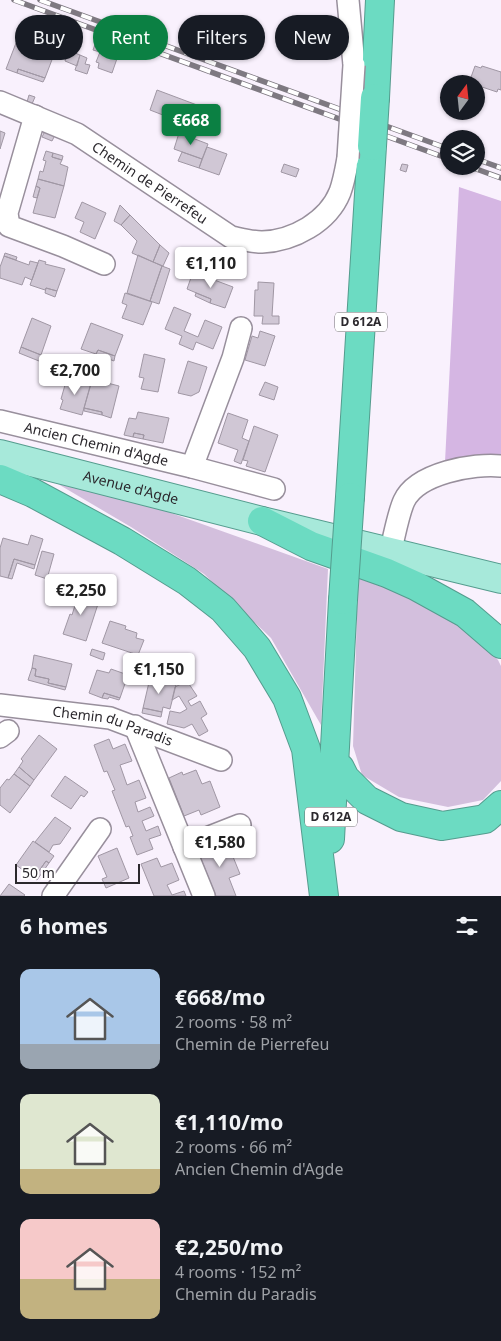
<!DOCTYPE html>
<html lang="en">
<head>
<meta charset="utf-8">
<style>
	:root { --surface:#171b24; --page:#242831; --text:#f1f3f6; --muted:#9ea1a6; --accent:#0b8043 }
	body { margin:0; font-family:"Noto Sans",sans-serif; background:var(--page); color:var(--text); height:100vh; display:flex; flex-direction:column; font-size:19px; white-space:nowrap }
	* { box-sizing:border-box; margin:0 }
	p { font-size:16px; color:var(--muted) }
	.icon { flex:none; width:28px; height:28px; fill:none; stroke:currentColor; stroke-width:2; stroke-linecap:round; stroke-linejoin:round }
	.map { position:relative; height:896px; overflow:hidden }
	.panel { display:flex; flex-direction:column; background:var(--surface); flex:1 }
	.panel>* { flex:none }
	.top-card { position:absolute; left:15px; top:15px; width:471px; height:45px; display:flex; gap:10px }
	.needle { width:32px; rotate:15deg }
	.controls { position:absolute; left:440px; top:75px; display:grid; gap:10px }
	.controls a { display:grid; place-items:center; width:45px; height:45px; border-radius:50%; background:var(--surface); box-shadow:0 1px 4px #0004; font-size:25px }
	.scale { position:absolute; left:15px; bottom:12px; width:125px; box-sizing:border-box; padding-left:5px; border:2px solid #2b282d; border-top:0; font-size:14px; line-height:18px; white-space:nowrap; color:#2b282d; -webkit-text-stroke:4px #fff; paint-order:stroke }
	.price { position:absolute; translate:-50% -42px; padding:0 11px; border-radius:5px; background:#fff; color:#222; font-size:16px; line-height:32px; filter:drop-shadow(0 1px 2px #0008) }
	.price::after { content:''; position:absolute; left:50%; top:30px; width:15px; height:11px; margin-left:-8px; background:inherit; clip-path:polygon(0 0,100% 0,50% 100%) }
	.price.current { background:var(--accent); color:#fff }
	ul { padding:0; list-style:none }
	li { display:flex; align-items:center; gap:15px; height:125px; padding:0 20px }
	li span { display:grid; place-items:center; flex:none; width:140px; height:100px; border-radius:10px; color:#555 }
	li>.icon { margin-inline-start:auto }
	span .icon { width:60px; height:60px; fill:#fffc; stroke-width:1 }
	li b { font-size:21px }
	h2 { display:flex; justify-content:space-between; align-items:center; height:60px; padding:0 20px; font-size:21px }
	.tag { padding:0 18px; border-radius:22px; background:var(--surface); box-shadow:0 1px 4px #0004; font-size:18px; line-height:45px }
	.tag.current { background:var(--accent); color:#fff }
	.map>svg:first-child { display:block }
	.green { fill:#d3bfdd }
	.forest { fill:#d5b6e3 }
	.building { fill:#d0c7d5; stroke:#a097a4 }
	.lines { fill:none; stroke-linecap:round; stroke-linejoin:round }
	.minor-casing { stroke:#988f9c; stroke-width:24 }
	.major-casing { stroke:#559c8e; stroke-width:30 }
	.highway-casing { stroke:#559c8e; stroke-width:30 }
	.minor { stroke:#fff; stroke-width:21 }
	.major { stroke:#a7e9da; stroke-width:28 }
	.highway { stroke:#6cdbc2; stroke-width:28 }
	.rail-casing { stroke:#7e7981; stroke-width:5.5 }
	.rail { stroke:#fff; stroke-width:4; stroke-dasharray:11; stroke-linecap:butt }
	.minor-bridge-casing { stroke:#988f9c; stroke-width:24; stroke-linecap:butt }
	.highway-bridge-casing { stroke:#559c8e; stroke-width:30; stroke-linecap:butt }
	.minor-bridge { stroke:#fff; stroke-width:21 }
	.highway-bridge { stroke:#6cdbc2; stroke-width:28 }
	.labels { text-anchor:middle; stroke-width:4; stroke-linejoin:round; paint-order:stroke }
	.shield { fill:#fff; stroke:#6b686c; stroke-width:1 }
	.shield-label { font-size:12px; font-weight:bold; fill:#2b282d }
	.street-label { font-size:14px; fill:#2b282d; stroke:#fff }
</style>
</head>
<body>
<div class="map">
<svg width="501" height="896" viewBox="0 0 501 896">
	<rect width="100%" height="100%" fill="#f9f1fd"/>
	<path class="green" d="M58 484 143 503 328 569 321 725 271 638 204 574 131 527Z
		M358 578 419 600 466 626 498 660 501 666V781L483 800 448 807 399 797 362 775 353 746Z"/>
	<path class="forest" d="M459 187 501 201V457L491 455 445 462Z"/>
	<path class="building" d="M97 39 121 47 112 73 98 68 99 63 96 62 100 52 93 50Z
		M16 43 53 57 45 78 18 69 17 73 6 69Z
		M68 50 80 55 77 66 65 61Z
		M80 55 87 58 85 64 90 65 87 74 75 70Z
		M475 66 481 68 482 66 501 72V90L498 89 497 92 476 85 477 82 470 80Z
		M18 69 45 78 43 82 17 73Z
		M157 90 213 111 208 123 171 109 168 117 150 110Z
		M29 95 35 97 32 104 27 102Z
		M0 131 5 133 0 149Z
		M45 131 55 135 52 141 42 137Z
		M179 133 208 144 202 159 174 149Z
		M207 147 227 154 219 175 199 168Z
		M46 151 53 153 52 157 62 160 60 164 68 167 64 186 38 179 40 171 43 172 46 161 43 160Z
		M182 152 202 159 199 168 178 161Z
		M53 153 63 156 62 160 52 157Z
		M284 164 299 169 296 177 281 172Z
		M402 164 408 165 406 172 400 170Z
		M38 179 64 186 55 218 33 213 40 188 36 186Z
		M36 186 40 188 37 198 33 197Z
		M82 202 106 213 95 239 80 232 84 222 75 218Z
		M120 205 130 215 121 225 114 221Z
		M130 215 160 245 153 262 132 253 137 241 121 225Z
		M160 245 169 253 163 266 153 262Z
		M5 253 17 257 16 260 4 256Z
		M138 255 162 266 150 301 127 293Z
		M188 255 194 257 191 264 186 262Z
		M4 256 29 265 30 261 38 263 32 280 25 277 22 285 0 278V267Z
		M39 260 46 262 45 264 65 269 57 291 46 288 45 290 30 285Z
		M162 266 170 269 159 304 150 301Z
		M193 272 233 287 225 308 210 303 211 299 187 289Z
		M258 282 274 283 272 316H279V324H262L263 316H254L255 290H258Z
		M46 288 57 291 55 297 45 293Z
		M125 293 152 302 143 325 122 318 127 305 122 303Z
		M196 293 211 299 210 303 195 296Z
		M174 307 191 314 184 331 198 337 205 320 222 327 213 349 196 342 193 350 179 344 182 336 165 329Z
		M32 318 51 326 41 355 21 347Z
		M91 323 123 335 115 356 98 350 96 354 81 349Z
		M260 331 275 336 265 366 245 360 252 336 258 338Z
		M21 347 41 355 39 361 19 353Z
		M98 350 115 356 114 361 96 354Z
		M144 354 165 359 158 392 141 389 144 378 139 377Z
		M188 361 207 367 199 392 191 396 178 393Z
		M67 378 91 384 82 415 60 409 63 400 61 399Z
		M92 379 119 386 111 418 102 415V412L84 408Z
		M265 382 278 387 274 400 259 395Z
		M84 408 102 412V415L84 411Z
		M138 412 169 418 163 443 143 439 144 435 134 433 133 437 124 435 129 418 136 419Z
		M228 413 248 420 242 438 249 441 241 464 234 461 238 450 218 443Z
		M254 426 278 435 265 472 246 466 248 461 243 460Z
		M134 433 144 435 143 439 133 437Z
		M31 535 43 539 35 565 14 559 8 578 0 576V548L3 538 28 545Z
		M42 551 54 554 47 579 35 575Z
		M14 559 35 565 34 569 17 563 12 579 8 578Z
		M76 587 91 592 88 601 98 604 86 641 63 634 70 614 72 615 77 599 73 597Z
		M110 621 126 626 125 629 137 633 136 638 144 640 138 655 102 643Z
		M92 649 105 653 103 660 90 655Z
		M34 655 72 664 66 687 48 683 49 679 35 676 36 669 32 668Z
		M129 662 139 666 137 672 127 668Z
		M32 668 36 669 35 676 49 679 48 683 66 687 65 690 28 680Z
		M111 669 128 675 120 698 104 693 102 698 89 693 97 670 109 673Z
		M150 678 176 685 170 709 163 707 162 712 143 708Z
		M187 681 197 696 188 701 191 706 200 701 207 714 201 718 208 731 199 736 192 724 184 728 167 724 170 711 180 713 187 709 179 696 172 700 175 687Z
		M104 693 120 698 119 700 109 697 108 699 102 698Z
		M143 708 162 712 161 717 142 713Z
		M39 735 57 749 34 780 19 767 23 761 21 759Z
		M109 739 113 749 125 744 132 761 120 765 127 785 139 780 146 798 135 802 138 812 150 807 154 816 142 821 146 831 158 826 161 835 149 839 153 849 137 855 130 837 133 836 129 826 126 827 112 791 115 790 107 771 104 772 94 745Z
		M19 767 34 780 30 786 14 774Z
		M196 770 202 784 210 781 220 807 201 815 199 810 184 816 169 778 182 772 183 775Z
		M14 774 30 786 10 813 0 805V788L7 779 9 780Z
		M65 776 88 792 84 797 81 795 71 809 51 796Z
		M55 817 71 828 60 844 53 845 49 852 35 842Z
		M33 841 54 856 49 863 46 861 34 878 16 865Z
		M227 842 240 874 229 878 236 896H216L197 849 206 845 208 850Z
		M117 848 129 878 106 888 102 879 107 877 98 856Z
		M157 858 161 867 172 863 179 880 167 885 172 895 184 891 186 896H154L141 864Z
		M46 861 49 863 37 880 34 878Z
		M9 884 25 895 24 896H0Z"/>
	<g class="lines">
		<g class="minor-casing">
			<g id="minor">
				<path d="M348 0 354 65"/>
				<path id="s1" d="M0 102 77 134 231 237C241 239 252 242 262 242 293 241 328 222 340 192 344 181 346 169 348 158"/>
				<path d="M35 116 7 213 9 226 63 246 104 264"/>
				<path id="s2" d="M0 421 192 467 274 489"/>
				<path d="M192 467 233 358 241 328"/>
				<path d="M390 553C394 538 398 514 404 501 417 473 474 463 501 466"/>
				<path id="s3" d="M0 705 110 718 221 760"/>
				<path d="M135 726 204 896"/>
				<path d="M0 737 8 731"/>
				<path d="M184 847 240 825"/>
				<path d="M53 896 100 829"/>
			</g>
		</g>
		<g class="major-casing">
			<g id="major">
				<path id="s4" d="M0 454 262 521 501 579"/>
			</g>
		</g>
		<g class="highway-casing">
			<path id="highway" d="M375 98 380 0
				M0 479 33 493 122 541 187 581 223 609 257 648 287 698 306 749 324 896
				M350 497 372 146
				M262 521 311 546 387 573 416 586 465 613 501 644
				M340 768 345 778 367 800 401 817 442 826 485 819 501 805
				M330 839 343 600"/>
		</g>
		<use href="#minor" class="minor"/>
		<use href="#major" class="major"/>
		<use href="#highway" class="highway"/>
		<g class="rail-casing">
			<path id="rail" d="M14 0 449 159
				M40 0 449 149
				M476 159 501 168
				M468 166 501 178"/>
		</g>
		<use href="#rail" class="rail"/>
		<g class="minor-bridge-casing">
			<path id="minor-bridge" d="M348 158 354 65"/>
		</g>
		<g class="highway-bridge-casing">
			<path id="highway-bridge" d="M372 146 375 98
				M343 600 350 497"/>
		</g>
		<use href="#minor-bridge" class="minor-bridge"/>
		<use href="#highway-bridge" class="highway-bridge"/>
	</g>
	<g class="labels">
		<g class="shield">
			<rect x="335" y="312.5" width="52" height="19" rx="4"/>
			<rect x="305" y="807.5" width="52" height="19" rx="4"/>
		</g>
		<g class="shield-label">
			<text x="361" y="326">D 612A</text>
			<text x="331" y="821">D 612A</text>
		</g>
		<g class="street-label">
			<text dy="5" stroke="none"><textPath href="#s1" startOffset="171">Chemin de Pierrefeu</textPath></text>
			<text dy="5" stroke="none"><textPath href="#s2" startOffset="99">Ancien Chemin d'Agde</textPath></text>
			<text dy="5" stroke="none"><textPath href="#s4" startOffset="135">Avenue d'Agde</textPath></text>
			<text dy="5" stroke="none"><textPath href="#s3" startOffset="115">Chemin du Paradis</textPath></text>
		</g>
	</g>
</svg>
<div class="controls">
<a><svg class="needle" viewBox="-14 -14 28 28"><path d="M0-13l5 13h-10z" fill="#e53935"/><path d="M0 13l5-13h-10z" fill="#9ea1a6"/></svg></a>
<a><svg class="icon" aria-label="layers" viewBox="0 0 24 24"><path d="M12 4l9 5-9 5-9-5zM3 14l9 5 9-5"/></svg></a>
</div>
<div class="scale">50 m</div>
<b class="price current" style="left:191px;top:146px">€668</b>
<b class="price" style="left:211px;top:289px">€1,110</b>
<b class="price" style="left:75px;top:396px">€2,700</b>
<b class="price" style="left:81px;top:616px">€2,250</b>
<b class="price" style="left:159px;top:695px">€1,150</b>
<b class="price" style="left:220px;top:868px">€1,580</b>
<div class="top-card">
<a class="tag">Buy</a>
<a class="tag current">Rent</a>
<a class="tag">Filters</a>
<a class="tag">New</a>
</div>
</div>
<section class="panel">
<h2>6 homes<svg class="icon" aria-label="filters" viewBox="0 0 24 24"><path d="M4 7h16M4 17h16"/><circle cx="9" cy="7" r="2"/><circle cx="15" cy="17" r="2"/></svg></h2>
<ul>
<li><span style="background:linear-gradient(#a9c7e8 75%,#9aa5b1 0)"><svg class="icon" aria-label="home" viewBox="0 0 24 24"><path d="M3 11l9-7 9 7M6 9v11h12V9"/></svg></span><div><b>€668/mo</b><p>2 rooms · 58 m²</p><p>Chemin de Pierrefeu</p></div></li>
<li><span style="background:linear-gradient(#dfe7d0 75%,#c2b280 0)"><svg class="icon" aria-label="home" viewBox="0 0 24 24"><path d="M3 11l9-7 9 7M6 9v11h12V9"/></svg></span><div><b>€1,110/mo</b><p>2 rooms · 66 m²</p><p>Ancien Chemin d'Agde</p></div></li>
<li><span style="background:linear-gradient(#f6c9c9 60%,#c2b280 0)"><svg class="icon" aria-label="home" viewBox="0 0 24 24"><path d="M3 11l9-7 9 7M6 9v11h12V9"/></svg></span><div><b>€2,250/mo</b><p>4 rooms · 152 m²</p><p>Chemin du Paradis</p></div></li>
</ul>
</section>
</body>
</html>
